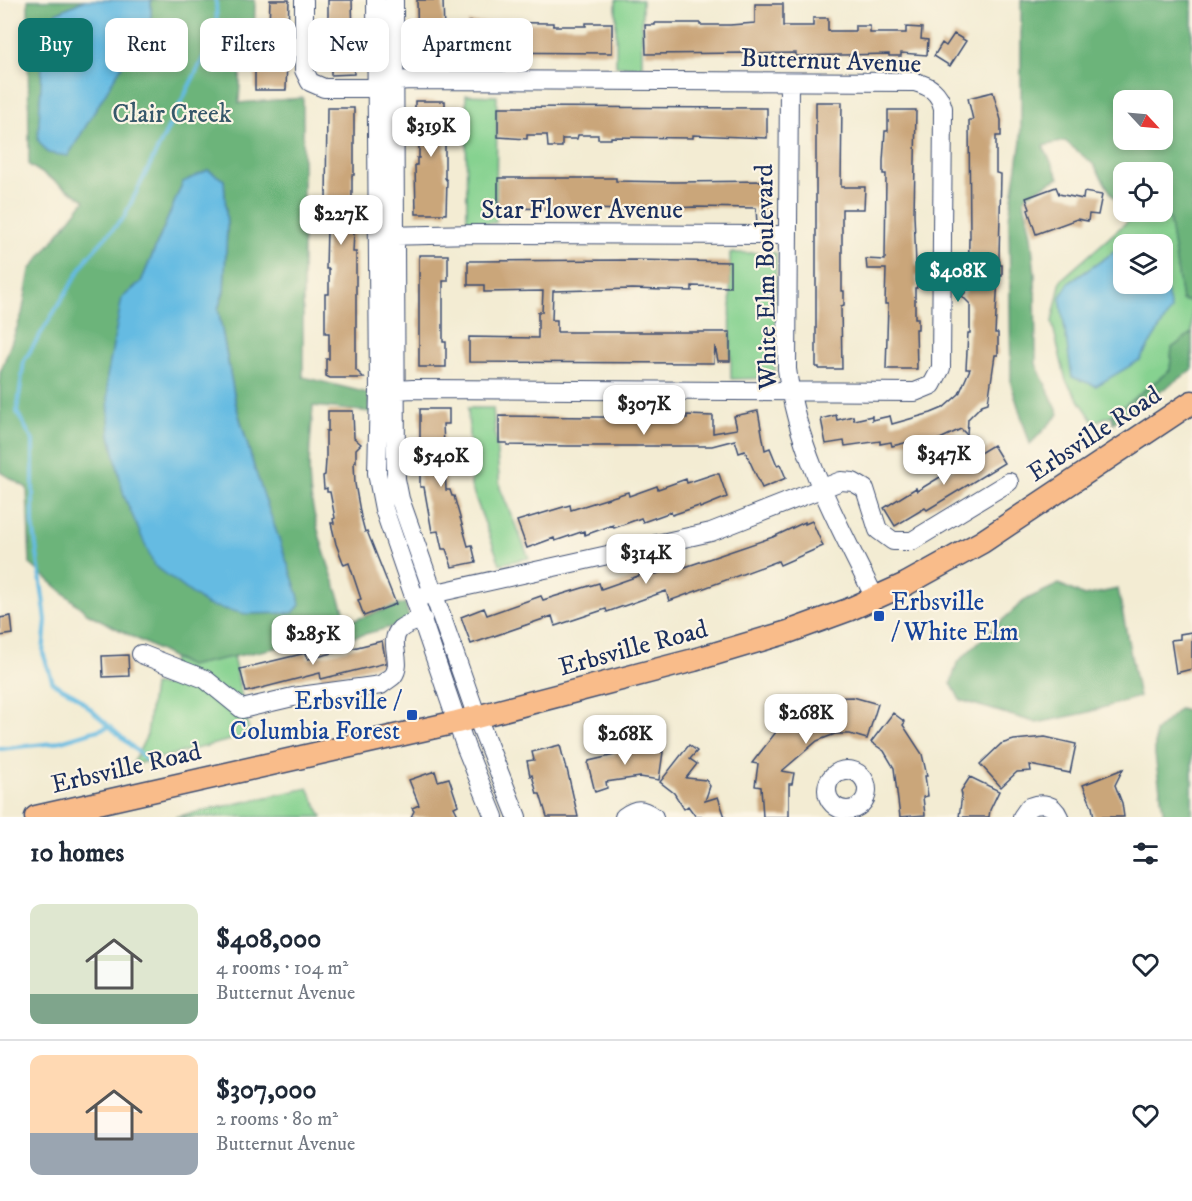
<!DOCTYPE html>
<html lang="en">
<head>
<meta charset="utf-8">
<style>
	:root { --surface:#fff; --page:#f6f6f7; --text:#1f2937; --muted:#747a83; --line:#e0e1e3; --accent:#0f766e }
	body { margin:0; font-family:"IM FELL DW Pica",serif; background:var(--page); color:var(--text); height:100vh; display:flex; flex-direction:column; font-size:22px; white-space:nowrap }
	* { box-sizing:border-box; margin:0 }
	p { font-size:20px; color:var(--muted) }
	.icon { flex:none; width:33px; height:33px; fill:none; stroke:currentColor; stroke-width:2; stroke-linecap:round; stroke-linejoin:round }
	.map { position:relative; height:817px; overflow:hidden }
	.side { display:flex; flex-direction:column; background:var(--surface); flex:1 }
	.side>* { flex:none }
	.top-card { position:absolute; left:18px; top:18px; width:600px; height:54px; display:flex; gap:12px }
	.needle { width:39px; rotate:116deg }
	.controls { position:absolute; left:1113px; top:90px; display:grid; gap:12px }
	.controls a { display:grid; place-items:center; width:60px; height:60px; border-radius:12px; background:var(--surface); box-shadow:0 3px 9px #0003; font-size:30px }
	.price { position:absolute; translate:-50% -51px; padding:0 14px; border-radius:12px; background:#fff; color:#222; font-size:20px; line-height:39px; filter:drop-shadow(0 2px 3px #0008) }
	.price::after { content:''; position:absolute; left:50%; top:36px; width:18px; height:14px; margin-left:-9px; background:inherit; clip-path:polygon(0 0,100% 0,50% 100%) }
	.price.selected { background:var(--accent); color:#fff }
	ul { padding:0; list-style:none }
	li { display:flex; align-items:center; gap:18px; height:150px; padding:0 30px }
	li+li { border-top:2px solid var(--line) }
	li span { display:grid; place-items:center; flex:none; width:168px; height:120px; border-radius:12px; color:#555 }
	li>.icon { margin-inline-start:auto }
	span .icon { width:72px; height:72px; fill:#fffc; stroke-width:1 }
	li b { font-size:26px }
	h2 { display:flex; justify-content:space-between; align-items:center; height:72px; padding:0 30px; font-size:26px }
	.chip { padding:0 21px; border-radius:12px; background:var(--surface); box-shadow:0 3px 9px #0003; font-size:21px; line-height:54px }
	.chip.selected { background:var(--accent); color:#fff }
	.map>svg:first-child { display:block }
	.green { fill:#86d290; stroke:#508077; stroke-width:1.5; fill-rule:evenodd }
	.forest { fill:#6cb47a; stroke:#44726c; stroke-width:1.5; fill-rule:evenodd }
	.water { fill:#65bbe2; stroke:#4075a0; stroke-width:1.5 }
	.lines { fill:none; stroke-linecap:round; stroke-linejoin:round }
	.stream { stroke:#65bbe2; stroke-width:4 }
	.building { fill:#caa67a }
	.minor-casing { stroke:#3b4b70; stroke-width:20 }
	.major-casing { stroke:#3b4b70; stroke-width:25 }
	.minor { stroke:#fff; stroke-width:18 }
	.major { stroke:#f9bc8a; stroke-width:22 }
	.transit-dot { fill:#1a4fb4; stroke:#fcf5e5; stroke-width:2 }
	.labels { text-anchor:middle; stroke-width:4.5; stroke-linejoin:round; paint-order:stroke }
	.street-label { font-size:26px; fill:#1b2f5e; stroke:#fcf5e5 }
	.park-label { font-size:26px; fill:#36586a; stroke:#fcf5e5 }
	.transit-label { font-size:26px; fill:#164399; stroke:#fcf5e5; text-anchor:start }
</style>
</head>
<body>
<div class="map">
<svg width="1192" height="817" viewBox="0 0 1192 817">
	<rect width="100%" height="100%" fill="#fcf5e5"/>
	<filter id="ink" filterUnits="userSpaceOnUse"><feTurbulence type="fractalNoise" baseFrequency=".0167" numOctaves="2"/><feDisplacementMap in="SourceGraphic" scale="12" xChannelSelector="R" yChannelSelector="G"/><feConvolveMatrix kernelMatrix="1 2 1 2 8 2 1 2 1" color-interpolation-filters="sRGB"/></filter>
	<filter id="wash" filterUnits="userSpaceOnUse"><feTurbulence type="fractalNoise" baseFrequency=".008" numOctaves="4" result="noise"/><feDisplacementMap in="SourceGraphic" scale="24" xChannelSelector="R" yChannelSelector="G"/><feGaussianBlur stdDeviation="1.35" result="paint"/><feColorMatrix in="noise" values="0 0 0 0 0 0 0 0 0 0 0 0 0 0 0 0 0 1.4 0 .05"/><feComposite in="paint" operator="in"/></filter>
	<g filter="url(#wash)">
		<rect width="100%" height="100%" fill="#f3ecd3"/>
		<path class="green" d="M616 0H642V67L616 66Z
			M466 95 497 96 496 223H467Z
			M1169 217 1182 300 1192 302V333L1172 348 1170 370 1112 415 1094 422 1066 381 1052 322 1061 280 1128 221ZM1130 241 1138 244H1162L1163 272 1170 310 1069 283Z
			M730 253H776L775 378 731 379Z
			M468 408H493L500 488 529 558 500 564 471 486Z
			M233 656 250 735 132 765 147 735 153 685H168L173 658 189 666Z
			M308 788 322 817H175Z"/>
		<path class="forest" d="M28 0H85L56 13 151 17V0H255L254 45 241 60 239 103 303 98V377L368 393 370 412 313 406C311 437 306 471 312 503 319 543 335 583 348 622L405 603 410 622 354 637 332 636 189 666 87 613 30 564 27 488 0 472V373L22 314 30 270 85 200 29 165ZM224 180 227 228 224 291 218 309 236 405 254 467 122 298 141 282 183 182Z
			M1021 0H1192V302L1182 300 1169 217 1128 221 1094 165 1065 141 1043 146 1059 178 1028 194 1024 200 1031 235 1035 275 1036 364 1059 414 1030 444 1011 384 1009 217 1021 141ZM1162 100V140H1124V100ZM1162 172V212H1124V172Z
			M1192 333V370L1113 423 1112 415 1170 370 1172 348Z
			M1059 584 1084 596 1118 589 1139 697 1085 713 1037 723 960 700 951 683 957 663 988 633 1025 600Z
			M1179 709 1192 712V817H1164L1155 755V732Z"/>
		<path class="water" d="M85 0H151V17L68 156 48 153 38 140 44 30 56 13Z
			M208 170 224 180 227 228 224 291 218 309 236 405 254 467 298 594 300 605 293 613 246 614 207 605 154 565 124 496 110 435 107 377 122 298 141 282 183 182Z
			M1123 246 1124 284H1162L1163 272 1171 310 1140 360 1096 386 1072 377 1060 297 1069 283Z"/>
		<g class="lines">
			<path class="stream" d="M0 749 54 743 108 727
				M150 763 75 695 53 683 43 653 46 620 33 523V441L17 412 24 361 88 257 124 217 217 30 216 0"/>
		</g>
		<g id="blocks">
			<path class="building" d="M270 0H289L286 90H255V52H268Z
				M328 0H352L354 74 331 75V60H328Z
				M417 0H443L444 32H448V58H421V53H418Z
				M755 4H783V26H813V18H828V31H855V26H870V33H906V27L922 28 921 39 928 40 927 55 901 53V56H889V54L796 56V53L746 54V53L646 54 645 25H655V23H700V25H730L755 23Z
				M468 22 553 23V26H586V23H612V53L473 52 472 50H468Z
				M954 34 966 41 950 66 934 56 942 43 946 46Z
				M993 92 1001 120V136H996V173L1001 174 999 257 1000 265H1002V276H998L995 333H998V355H995L988 403 982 405 968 419 967 435 961 429 940 439 918 444 917 440 892 446 891 442 880 444V441L845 446 844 441 826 444 821 419 836 415 837 420 853 416 854 420 872 416V420L890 416 892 424 931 413 943 408 959 394 970 369H966L968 333H970V304L962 296 966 292V288H968L969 238H970L969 120H973L968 98Z
				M415 101H445V178L447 181 446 214H416L415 165H417V158H419V138H415Z
				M816 102H842L841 187H865L864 209H842V291H844V305L841 306 842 369H819V367H816Z
				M498 107 767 108V138L693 135V138L611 137V139H598V135H578L577 139H562V147H548L547 135H527V139L498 137Z
				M327 108H354V175H352V206L355 212 353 252H356V370L364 378H330L326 376V359H329V333H325V294H329V269H326L327 228H332L331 203H326Z
				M888 110H916L914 214 916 265H919V276H916L917 288H915V318H918V329H916L917 369H886L888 304H885L886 269H867L866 259 885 260 886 174H883V161L885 131H888Z
				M498 178H616V181L675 182 766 181V224H757L756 208 694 207 675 208V210H645L498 208Z
				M1056 187 1059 194 1083 199 1084 192 1102 195 1098 215 1089 214 1088 221 1077 219 1036 234 1028 210 1030 209 1026 198Z
				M419 255H448V281H443V342H446V367H419Z
				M637 260 730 262V287L692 286V291L633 289 553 291 552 320H557V332H730V361H718L715 346 714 363 469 362V337L538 338V312H542L543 291 484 292V285H468V261Z
				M420 409H449V424H443L446 490H450L452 496H454L468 546 472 545 476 562 452 567 446 549H442L438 531 432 532 424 487H420Z
				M328 411H353L354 438 361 444 356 449V462H354L355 484 361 517 365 532 367 531 396 604 364 616 358 600 361 599 349 563 344 565 336 544 331 523H334L333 519 335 518 330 492H327V488L324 489 323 476 325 475 326 460V431H328Z
				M758 411 765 450 770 448 777 465 780 464 786 478 762 488 745 451 739 453 735 440 712 446H568L507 445V443H499V416L687 418V415L713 416V433L737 429 734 416Z
				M993 445 1004 463 927 510 925 508 895 526 884 508 916 488 917 491Z
				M714 474H719L727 497 700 508 699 506 672 515 671 512 643 522 641 518 614 528 613 525 585 535 584 531 555 541 554 538 527 548 517 521 570 505 571 510 628 492 629 496 657 486 658 489 686 479 687 483Z
				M812 521 823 546 780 565 778 561 669 601 666 591 607 612 606 609 555 626 552 616 471 644 461 617 484 608 487 615 541 596 543 600 599 583 601 589 655 570 656 574 684 565 685 567 773 537 805 522V524Z
				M11 616 13 634 0 636V618Z
				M1192 632V669L1176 673 1171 640 1180 639V634Z
				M382 641 386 663 321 679 320 673 246 692 240 669 306 653 308 659Z
				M128 655 129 676 103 677 102 656Z
				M853 697 878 704 867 739 850 734H835L817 741 782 771 794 773 792 784H789V817H763L761 787 755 786 758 764 752 763 783 723 791 716 823 704 820 698Z
				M893 713 905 722 903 725 922 754 927 776H925L928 796 923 797 925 815 900 817 894 768 884 751 871 742Z
				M1045 737 1076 744 1070 773 1030 765 1031 771 1017 772 1001 787 980 764 1001 744 1014 740Z
				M633 744V748L663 752 659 780 640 777 606 782 607 788 595 792 588 764 589 761 615 755 614 747Z
				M560 745 566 769H567L578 817H547L540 794H537L532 775 530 776 527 761 534 760 532 752Z
				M689 745 697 751 690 759 697 764 686 778 706 780 710 786 705 801 718 797 725 817H696L688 806 684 809 674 793 660 782Z
				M1123 769 1115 785 1122 803 1124 817H1094L1092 807 1083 785Z
				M435 771 438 781 449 778 458 805 454 807 459 817H411L414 811 412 808 419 805 409 780Z
				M970 777 999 791 990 810 989 817H959L962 795 961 791Z"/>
		</g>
	</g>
	<g filter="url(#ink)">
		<use href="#blocks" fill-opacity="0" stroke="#3b4b70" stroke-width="1.5"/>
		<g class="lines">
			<g class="minor-casing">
				<path id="minor" d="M304 0V70L310 82 324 88H376L395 81 411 80 915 82C930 86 939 92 943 108L941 368 932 385 915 392 413 389 379 391
					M376 0 379 391 377 473 384 509 466 748 494 817
					M394 0 396 479 400 499 477 717 517 817
					M789 82 787 369C797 452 839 525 875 598
					M384 236 476 234 787 235
					M423 596 711 532 841 481 853 482 865 489 878 530 893 541H912L1009 482
					M141 654 205 679 242 709 293 697 381 685C384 682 390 679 393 676 404 662 387 642 400 629 406 624 416 621 423 619
					M827 790a20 20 0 1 1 40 0a20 20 0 1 1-40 0Z
					M624 817C636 808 642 808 654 817
					M1022 817 1029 807C1042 802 1053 803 1059 817"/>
			</g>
			<g class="major-casing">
				<path id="major" d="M36 817 457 722 694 660 788 632 848 610 906 584 982 542 1192 402"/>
			</g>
			<use href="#minor" class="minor"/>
			<use href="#major" class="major"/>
		</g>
	</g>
	<g class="transit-dot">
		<rect x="873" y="610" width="12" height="12" rx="3"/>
		<rect x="406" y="709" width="12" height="12" rx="3"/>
	</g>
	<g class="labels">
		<g class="street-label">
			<text transform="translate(831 60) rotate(2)" y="9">Butternut Avenue</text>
			<text x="582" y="218">Star Flower Avenue</text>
			<text transform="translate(765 277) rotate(-91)" y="9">White Elm Boulevard</text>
			<text transform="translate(1094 433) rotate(-33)" y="9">Erbsville Road</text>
			<text transform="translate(633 647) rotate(-15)" y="9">Erbsville Road</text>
			<text transform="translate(126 767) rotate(-13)" y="9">Erbsville Road</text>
		</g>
		<g class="park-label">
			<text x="172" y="122">Clair Creek</text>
		</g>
		<g class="transit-label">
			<text x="891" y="610">Erbsville<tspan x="891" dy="30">/ White Elm</tspan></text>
			<text x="400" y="709" text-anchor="end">Erbsville /<tspan x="400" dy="30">Columbia Forest</tspan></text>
		</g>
	</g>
</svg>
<div class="controls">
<a><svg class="needle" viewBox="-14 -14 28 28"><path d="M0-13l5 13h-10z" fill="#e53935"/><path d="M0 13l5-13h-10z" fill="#747a83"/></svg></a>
<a><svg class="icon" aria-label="locate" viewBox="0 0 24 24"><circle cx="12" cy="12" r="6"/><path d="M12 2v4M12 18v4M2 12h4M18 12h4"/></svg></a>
<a><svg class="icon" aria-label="layers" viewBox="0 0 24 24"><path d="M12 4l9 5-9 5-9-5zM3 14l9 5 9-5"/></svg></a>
</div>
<b class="price" style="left:431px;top:158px">$319K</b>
<b class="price" style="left:341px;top:246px">$227K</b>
<b class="price selected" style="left:958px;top:303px">$408K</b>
<b class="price" style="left:644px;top:436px">$307K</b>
<b class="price" style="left:944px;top:486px">$347K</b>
<b class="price" style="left:441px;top:488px">$540K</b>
<b class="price" style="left:646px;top:585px">$314K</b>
<b class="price" style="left:313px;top:666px">$285K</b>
<b class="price" style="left:806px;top:745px">$268K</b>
<b class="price" style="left:625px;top:766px">$268K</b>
<div class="top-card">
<a class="chip selected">Buy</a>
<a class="chip">Rent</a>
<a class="chip">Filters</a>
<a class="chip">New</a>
<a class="chip">Apartment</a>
</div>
</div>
<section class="side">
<h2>10 homes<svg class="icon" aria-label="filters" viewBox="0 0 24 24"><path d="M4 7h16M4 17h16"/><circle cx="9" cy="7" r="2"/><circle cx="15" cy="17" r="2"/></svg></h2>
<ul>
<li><span style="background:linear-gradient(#dfe7d0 75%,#7fa58c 0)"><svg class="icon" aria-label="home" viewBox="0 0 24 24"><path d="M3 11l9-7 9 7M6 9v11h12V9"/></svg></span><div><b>$408,000</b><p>4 rooms · 104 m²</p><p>Butternut Avenue</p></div><svg class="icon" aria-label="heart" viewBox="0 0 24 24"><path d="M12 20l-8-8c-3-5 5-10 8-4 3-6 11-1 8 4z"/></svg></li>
<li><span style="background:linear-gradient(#ffd9b3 65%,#9aa5b1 0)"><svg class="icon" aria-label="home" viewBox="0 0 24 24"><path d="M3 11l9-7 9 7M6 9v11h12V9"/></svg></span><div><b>$307,000</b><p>2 rooms · 80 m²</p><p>Butternut Avenue</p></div><svg class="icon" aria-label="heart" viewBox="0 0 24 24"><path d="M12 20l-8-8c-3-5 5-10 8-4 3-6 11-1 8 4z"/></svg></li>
</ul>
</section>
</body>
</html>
